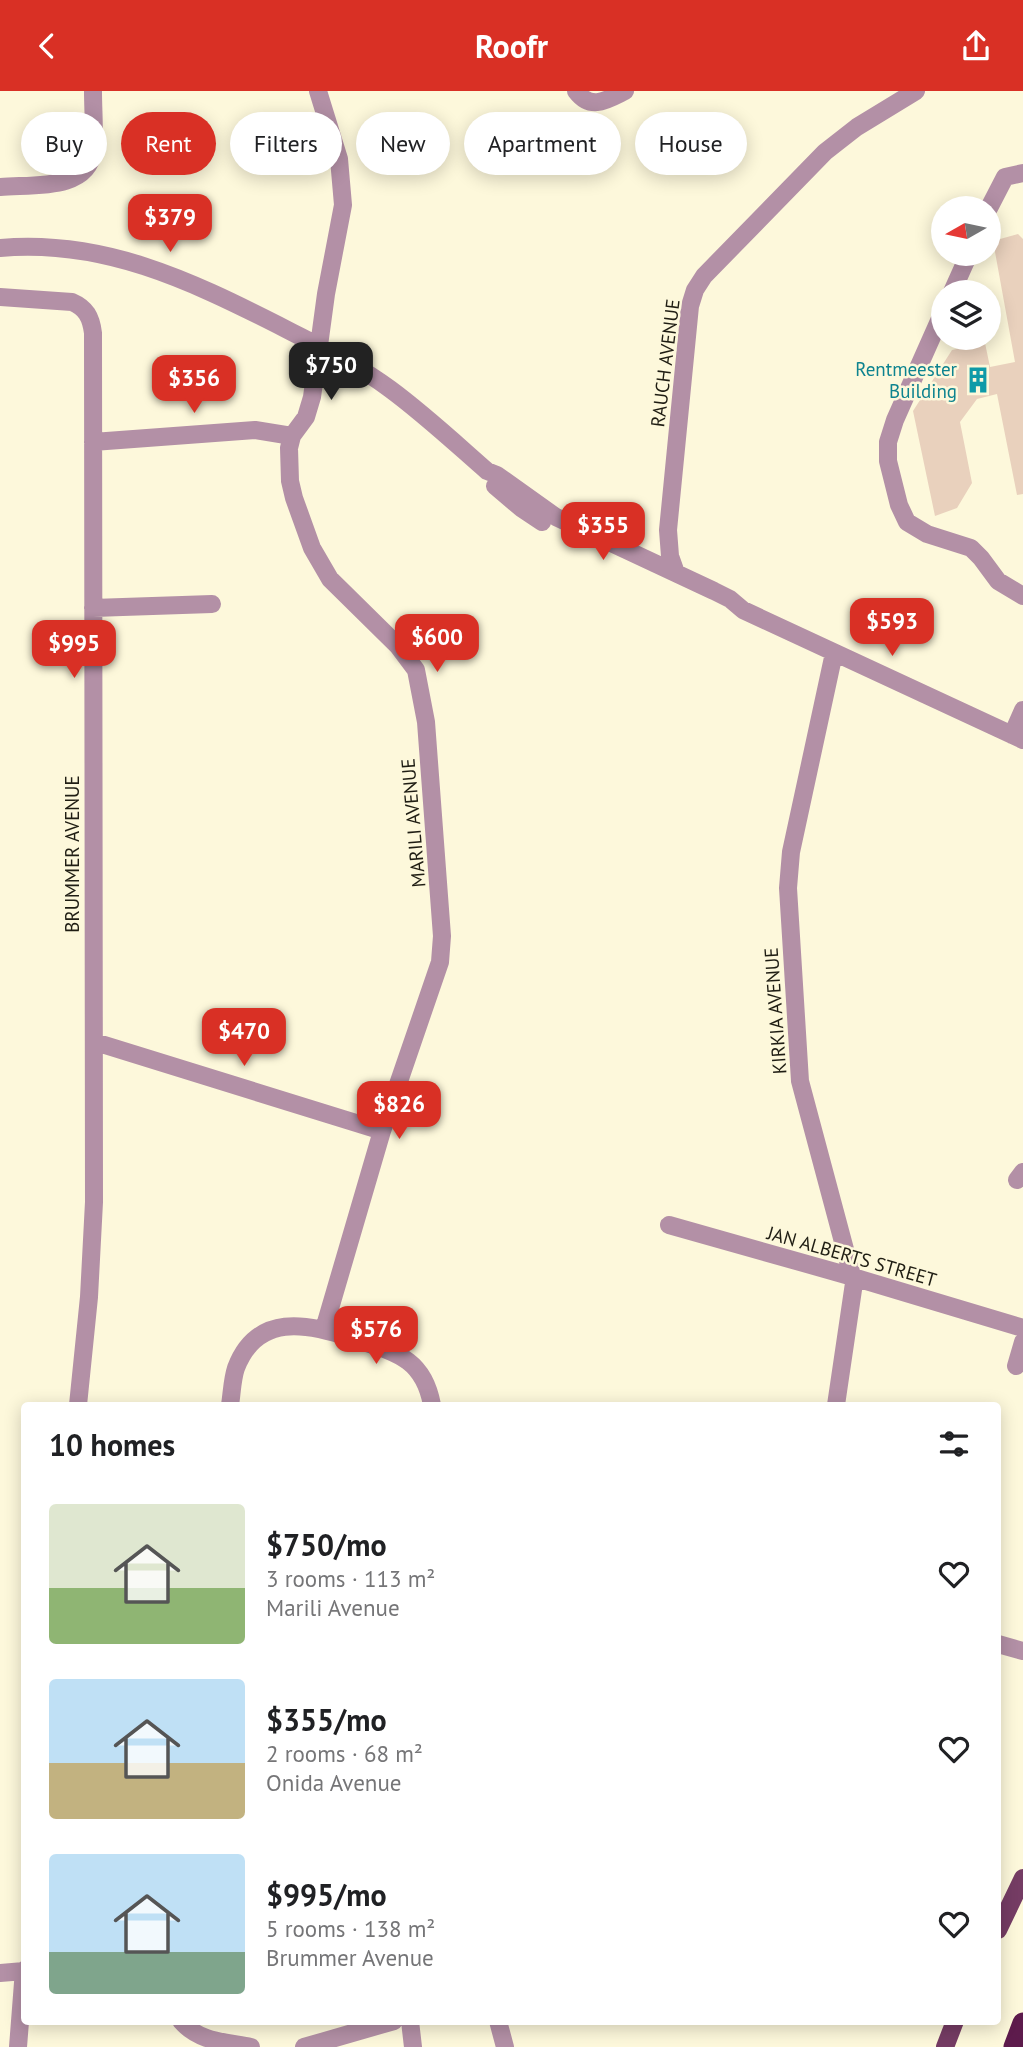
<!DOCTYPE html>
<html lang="en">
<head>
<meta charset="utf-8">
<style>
	:root { --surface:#fff; --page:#f2f2f2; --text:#202124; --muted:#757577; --accent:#d93025 }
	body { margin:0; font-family:"PT Sans",sans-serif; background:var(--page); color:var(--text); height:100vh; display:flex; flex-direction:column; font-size:26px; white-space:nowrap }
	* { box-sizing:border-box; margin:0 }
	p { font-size:23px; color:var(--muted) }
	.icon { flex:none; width:38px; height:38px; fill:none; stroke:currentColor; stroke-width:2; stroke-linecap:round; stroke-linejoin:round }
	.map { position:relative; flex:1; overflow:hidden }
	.sheet { position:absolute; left:21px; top:1311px; width:980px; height:623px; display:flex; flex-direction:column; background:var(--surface); border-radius:7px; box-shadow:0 4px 18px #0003 }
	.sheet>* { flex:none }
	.top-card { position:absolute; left:21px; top:21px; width:982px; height:63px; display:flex; gap:14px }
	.needle { width:46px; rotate:261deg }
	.buttons { position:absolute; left:931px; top:105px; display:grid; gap:14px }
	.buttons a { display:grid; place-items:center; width:70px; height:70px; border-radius:50%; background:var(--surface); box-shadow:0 4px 18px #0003; font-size:35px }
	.price { position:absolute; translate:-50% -60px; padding:0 16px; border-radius:14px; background:var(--accent); color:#fff; font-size:23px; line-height:46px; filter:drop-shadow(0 2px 4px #0008) }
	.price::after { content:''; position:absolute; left:50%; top:42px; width:21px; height:16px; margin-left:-10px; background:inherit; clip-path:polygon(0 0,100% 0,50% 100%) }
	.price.selected { background:#222; color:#fff }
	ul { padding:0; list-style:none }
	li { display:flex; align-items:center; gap:21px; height:175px; padding:0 28px }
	li span { display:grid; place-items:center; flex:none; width:196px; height:140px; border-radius:7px; color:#555 }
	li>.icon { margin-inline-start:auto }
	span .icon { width:84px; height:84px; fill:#fffc; stroke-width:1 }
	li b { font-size:30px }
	h2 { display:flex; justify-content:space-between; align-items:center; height:84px; padding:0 28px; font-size:30px }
	.tag { padding:0 24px; border-radius:32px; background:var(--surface); box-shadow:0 4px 18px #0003; font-size:24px; line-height:63px }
	.tag.selected { background:var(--accent); color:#fff }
	header { display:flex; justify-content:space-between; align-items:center; height:91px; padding:0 28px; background:var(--accent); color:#fff; font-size:32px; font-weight:600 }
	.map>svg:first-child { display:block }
	.building { fill:#e9d1bd }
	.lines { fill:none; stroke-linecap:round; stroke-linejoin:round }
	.minor { stroke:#b390a6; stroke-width:18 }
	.major { stroke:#753c64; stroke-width:18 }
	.highway { stroke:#5d1b4c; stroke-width:21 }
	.labels { text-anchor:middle; stroke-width:5; stroke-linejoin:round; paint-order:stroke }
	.street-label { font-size:19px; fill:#1f1d13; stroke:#fdf8db }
	.culture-label { font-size:19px; fill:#0d838f; stroke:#fdf8db; text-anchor:end }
</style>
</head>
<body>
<header><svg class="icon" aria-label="back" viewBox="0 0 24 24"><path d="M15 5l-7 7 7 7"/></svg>Roofr<svg class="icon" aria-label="share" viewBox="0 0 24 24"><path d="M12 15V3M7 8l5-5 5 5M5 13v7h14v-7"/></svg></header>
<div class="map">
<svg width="1023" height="1956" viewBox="0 0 1023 1956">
	<rect width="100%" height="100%" fill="#fdf8db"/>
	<path class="building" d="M1018 143 1023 148V403L1017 404 997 303 977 308 960 331 972 392 957 417 935 425 913 320 952 259 985 252 990 276 1015 271 993 150Z"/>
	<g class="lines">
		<path class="minor" d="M318 0 339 68 343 114 326 203 312 306 306 326 292 345 289 357 290 390 294 407 312 457 330 488 398 555 416 579 426 631 442 845 440 871 382 1040 324 1238
			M576 0C591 20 607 9 625 0
			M0 96C30 93 88 101 93 60 95 41 93 20 93 0
			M989 117 1005 86 1023 82
			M0 157C103 148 189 189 278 234 316 254 355 272 390 298 424 323 455 352 487 380L497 384 556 426 714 500 730 508 743 519 1023 649
			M952 201 969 163
			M0 206 72 211C86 217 91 226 93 242L94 1111 89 1206 78 1314
			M943 221 895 329 888 351V370L899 414 907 431 927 443 971 457 981 467 998 490 1023 505
			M93 351 255 339 292 345
			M495 395 521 417 542 431
			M676 482 670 465 668 439 690 215 695 199 704 185 825 61 857 36 916 0
			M93 517 212 513
			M834 562 791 761 788 797 800 990 854 1192 836 1314
			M1012 644 1023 619
			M95 951 382 1040
			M1017 1089 1023 1081
			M669 1134 853 1186 1023 1237
			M1016 1275 1023 1251
			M230 1314C232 1302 232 1289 236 1277 257 1222 307 1232 351 1247 393 1261 423 1265 432 1314
			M998 1553 1023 1560
			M0 1882 24 1880
			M181 1930C199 1951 226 1951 251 1956
			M410 1930 413 1956
			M498 1930 505 1956
			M18 1956 24 1879
			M304 1956 394 1930"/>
		<path class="major" d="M998 1839 1023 1787
			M945 1956 955 1930"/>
		<path class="highway" d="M1014 1956 1023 1932"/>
	</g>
	<defs>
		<g id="building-bare" transform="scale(2.1)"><path d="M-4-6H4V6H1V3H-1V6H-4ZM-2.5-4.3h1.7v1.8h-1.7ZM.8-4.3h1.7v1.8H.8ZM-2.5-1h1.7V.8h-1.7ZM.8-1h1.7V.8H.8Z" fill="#0f9aa8" stroke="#fdf8db" stroke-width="2.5" paint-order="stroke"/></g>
	</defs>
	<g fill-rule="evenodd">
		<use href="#building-bare" x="978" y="289"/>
	</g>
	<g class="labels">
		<g class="street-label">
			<text transform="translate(665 272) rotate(-83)" y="7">RAUCH AVENUE</text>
			<text transform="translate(413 732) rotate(-95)" y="7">MARILI AVENUE</text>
			<text transform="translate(72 763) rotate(-90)" y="7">BRUMMER AVENUE</text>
			<text transform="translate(775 920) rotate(-94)" y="7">KIRKIA AVENUE</text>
			<text transform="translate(852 1165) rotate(16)" y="7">JAN ALBERTS STREET</text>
		</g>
		<g class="culture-label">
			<text x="957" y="285">Rentmeester<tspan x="957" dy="22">Building</tspan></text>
		</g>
	</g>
</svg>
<div class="buttons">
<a><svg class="needle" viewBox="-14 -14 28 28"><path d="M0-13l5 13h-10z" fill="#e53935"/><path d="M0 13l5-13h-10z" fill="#757577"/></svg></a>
<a><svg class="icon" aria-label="layers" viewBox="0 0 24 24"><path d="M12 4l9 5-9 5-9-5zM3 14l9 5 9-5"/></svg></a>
</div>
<b class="price" style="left:170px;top:163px">$379</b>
<b class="price selected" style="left:331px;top:311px">$750</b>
<b class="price" style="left:194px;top:324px">$356</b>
<b class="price" style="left:603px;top:471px">$355</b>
<b class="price" style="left:892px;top:567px">$593</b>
<b class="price" style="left:437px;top:583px">$600</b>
<b class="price" style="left:74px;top:589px">$995</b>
<b class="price" style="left:244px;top:977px">$470</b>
<b class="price" style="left:399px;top:1050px">$826</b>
<b class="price" style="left:376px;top:1275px">$576</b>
<div class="top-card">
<a class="tag">Buy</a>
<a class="tag selected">Rent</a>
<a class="tag">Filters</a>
<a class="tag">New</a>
<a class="tag">Apartment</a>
<a class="tag">House</a>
</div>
<section class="sheet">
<h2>10 homes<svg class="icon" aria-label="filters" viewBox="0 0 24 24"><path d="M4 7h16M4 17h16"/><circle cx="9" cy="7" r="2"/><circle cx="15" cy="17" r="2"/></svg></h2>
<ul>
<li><span style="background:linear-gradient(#dfe7d0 60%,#8fb573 0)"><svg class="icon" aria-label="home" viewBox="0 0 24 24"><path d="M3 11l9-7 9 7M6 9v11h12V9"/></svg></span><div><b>$750/mo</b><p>3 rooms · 113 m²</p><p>Marili Avenue</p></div><svg class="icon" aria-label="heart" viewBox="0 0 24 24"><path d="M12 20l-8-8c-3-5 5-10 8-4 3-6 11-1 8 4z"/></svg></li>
<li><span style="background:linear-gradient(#bfe0f5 60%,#c2b280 0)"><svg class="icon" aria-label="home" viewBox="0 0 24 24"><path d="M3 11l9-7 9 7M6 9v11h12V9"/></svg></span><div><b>$355/mo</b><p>2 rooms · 68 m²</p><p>Onida Avenue</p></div><svg class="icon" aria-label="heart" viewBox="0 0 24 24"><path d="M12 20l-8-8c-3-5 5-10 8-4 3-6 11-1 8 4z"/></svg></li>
<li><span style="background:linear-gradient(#bfe0f5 70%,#7fa58c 0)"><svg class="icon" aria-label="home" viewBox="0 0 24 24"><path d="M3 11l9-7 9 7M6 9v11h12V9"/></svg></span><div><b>$995/mo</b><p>5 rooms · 138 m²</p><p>Brummer Avenue</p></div><svg class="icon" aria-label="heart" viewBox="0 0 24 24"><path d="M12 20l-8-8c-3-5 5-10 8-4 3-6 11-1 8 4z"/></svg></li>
</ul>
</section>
</div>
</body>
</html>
